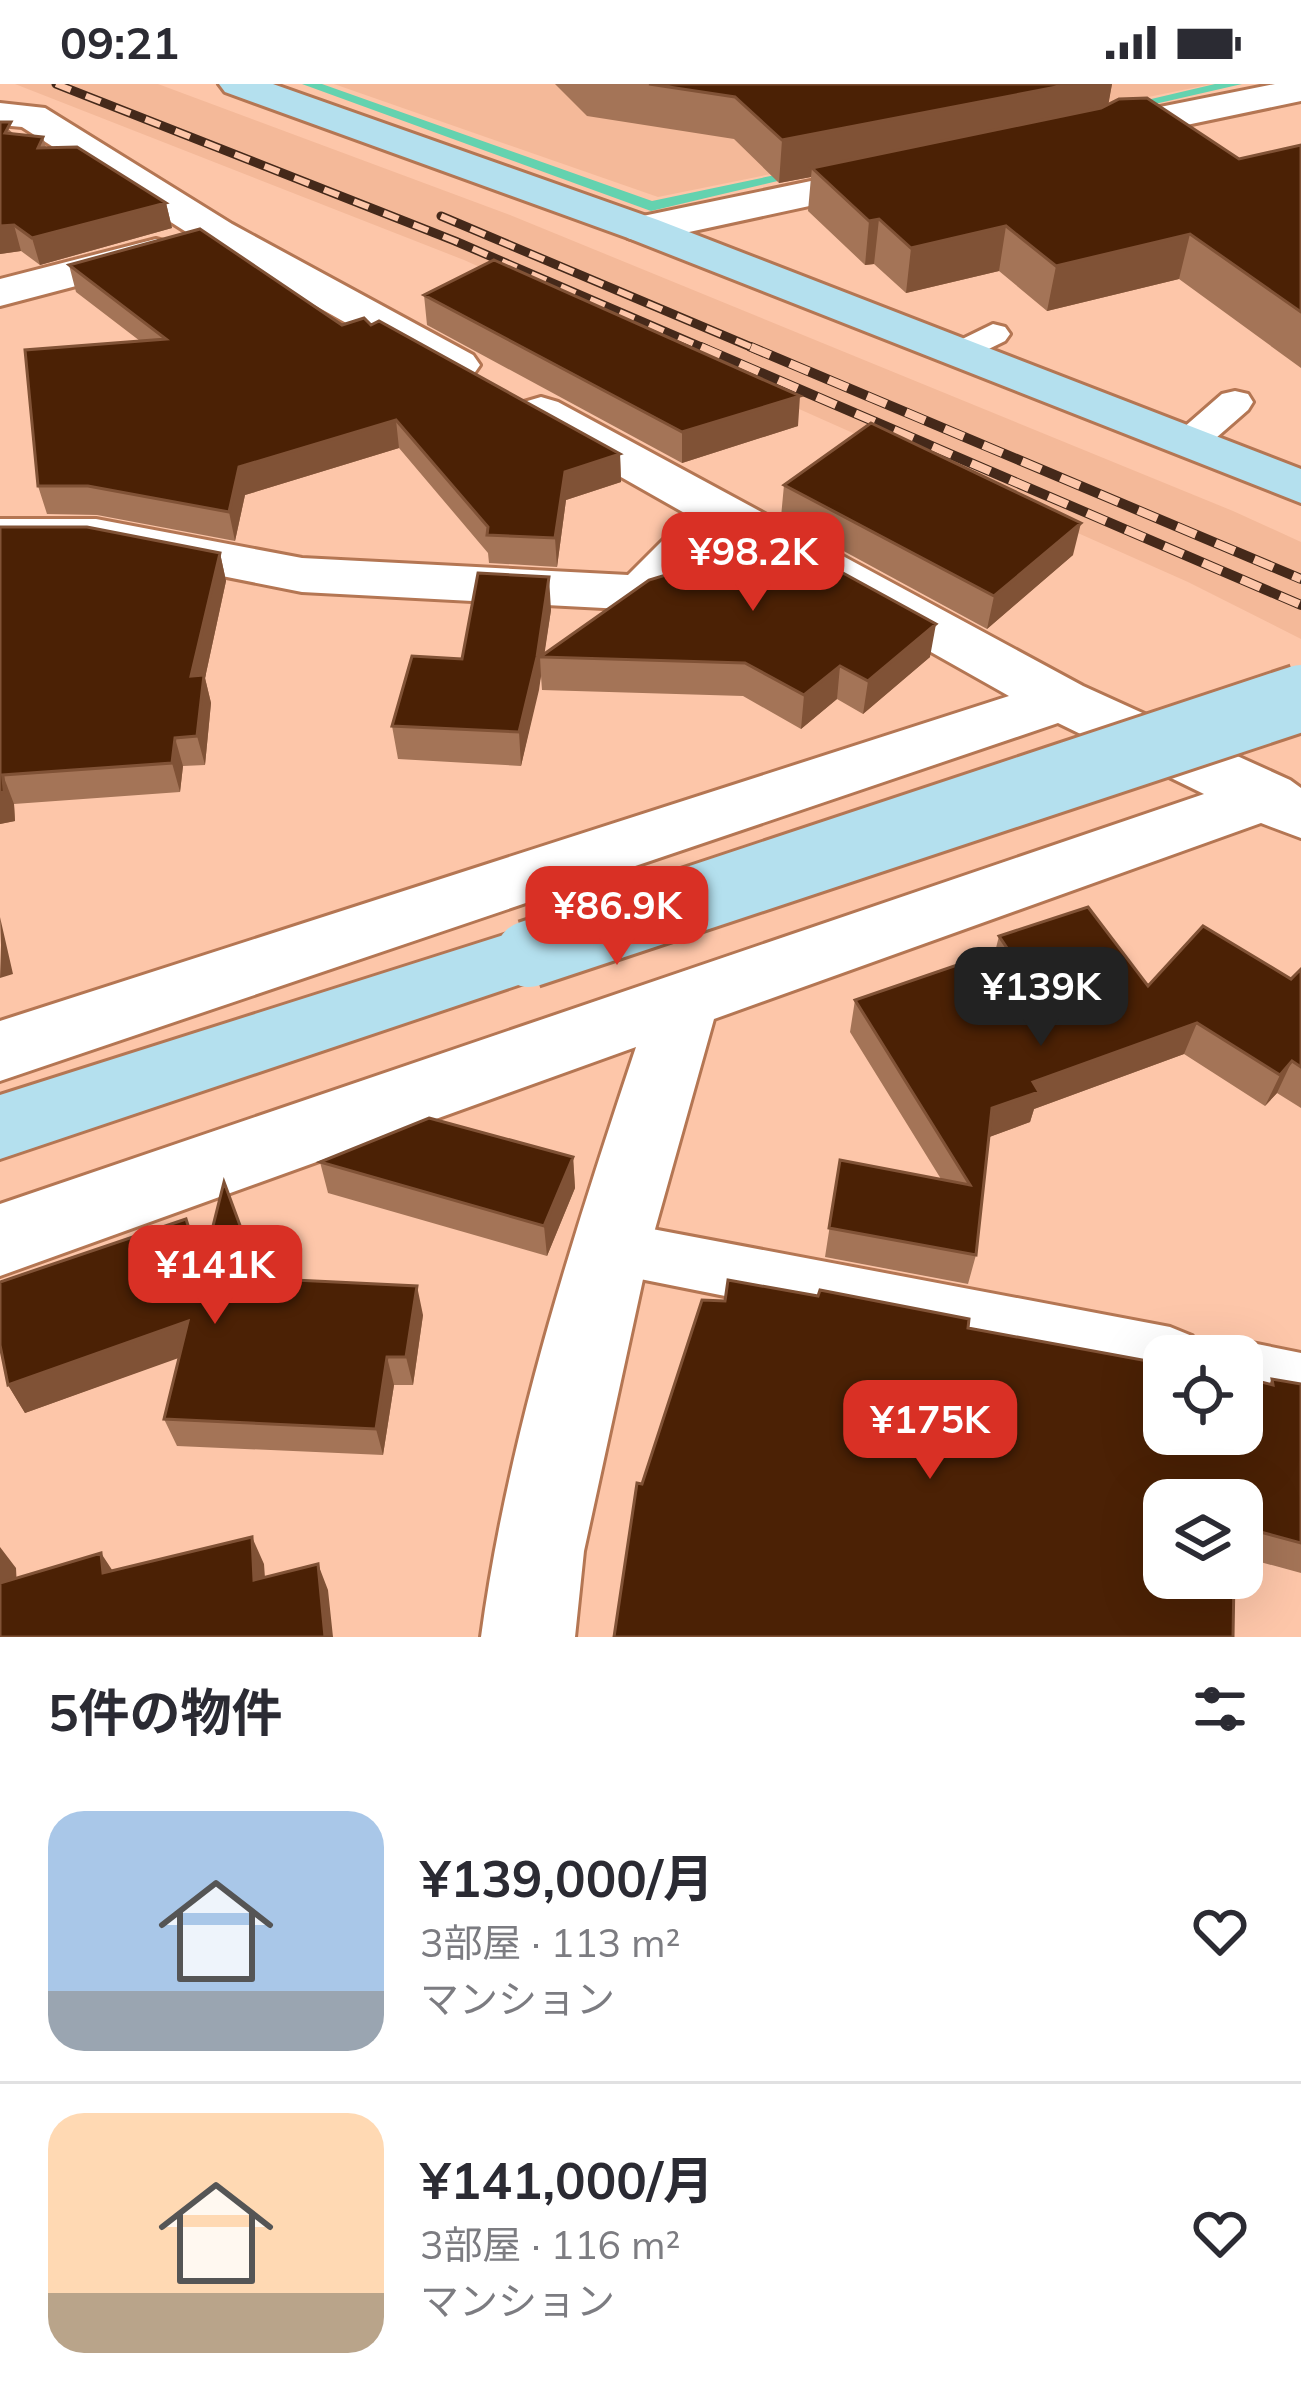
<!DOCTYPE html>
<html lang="ja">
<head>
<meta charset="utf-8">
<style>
	:root { --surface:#fff; --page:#f2f2f3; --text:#2b2b33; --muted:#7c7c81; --line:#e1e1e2; --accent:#d93025 }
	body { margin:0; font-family:Mulish,"Noto Sans JP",sans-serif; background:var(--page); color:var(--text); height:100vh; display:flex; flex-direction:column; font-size:45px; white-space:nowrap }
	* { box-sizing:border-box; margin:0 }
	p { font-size:39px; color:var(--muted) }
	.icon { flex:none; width:66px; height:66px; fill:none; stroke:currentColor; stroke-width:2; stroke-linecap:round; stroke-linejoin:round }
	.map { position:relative; height:1553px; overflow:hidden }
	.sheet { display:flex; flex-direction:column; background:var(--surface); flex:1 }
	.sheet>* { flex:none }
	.buttons { position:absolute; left:1143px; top:1251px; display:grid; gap:24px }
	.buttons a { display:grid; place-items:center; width:120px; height:120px; border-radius:24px; background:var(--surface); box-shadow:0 12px 48px #0002; font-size:60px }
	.price { position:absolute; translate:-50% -102px; padding:0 27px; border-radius:24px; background:var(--accent); color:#fff; font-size:39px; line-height:78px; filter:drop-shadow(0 3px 6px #0008) }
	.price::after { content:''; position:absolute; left:50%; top:72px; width:36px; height:27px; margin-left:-18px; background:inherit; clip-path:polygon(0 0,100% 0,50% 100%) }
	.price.current { background:#222; color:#fff }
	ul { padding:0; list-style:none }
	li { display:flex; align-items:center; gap:36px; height:300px; padding:0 48px }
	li+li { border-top:3px solid var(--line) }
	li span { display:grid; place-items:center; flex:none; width:336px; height:240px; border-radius:36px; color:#555 }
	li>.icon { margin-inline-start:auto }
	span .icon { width:144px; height:144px; fill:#fffc; stroke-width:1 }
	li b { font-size:51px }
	h2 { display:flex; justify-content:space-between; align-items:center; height:144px; padding:0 48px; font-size:51px }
	.status { display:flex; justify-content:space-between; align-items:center; height:84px; padding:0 60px; background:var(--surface); direction:ltr }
	.status svg { height:33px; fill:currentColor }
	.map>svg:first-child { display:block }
	.built { fill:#f4b999 }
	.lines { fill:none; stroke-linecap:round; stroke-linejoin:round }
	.stream { fill:#64d2af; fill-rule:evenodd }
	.lane-casing { stroke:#b47653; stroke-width:6 }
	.street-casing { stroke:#b47653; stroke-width:6 }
	.secondary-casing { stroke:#b47653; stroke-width:6 }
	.lane { fill:#fff; fill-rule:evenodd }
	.street { fill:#fff; fill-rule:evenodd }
	.secondary { fill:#b4e0ee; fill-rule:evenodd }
	.rail-far1-casing { stroke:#45291a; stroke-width:9 }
	.rail-casing { stroke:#45291a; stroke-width:10 }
	.rail-far1 { stroke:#fdc6a9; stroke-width:6; stroke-dasharray:16; stroke-linecap:butt }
	.rail { stroke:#fdc6a9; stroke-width:8; stroke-dasharray:21; stroke-linecap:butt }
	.secondary-bridge-casing { stroke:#b47653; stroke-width:72; stroke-linecap:butt }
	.secondary-bridge { stroke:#b4e0ee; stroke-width:66 }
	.wall { fill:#a47457 }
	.shaded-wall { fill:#805236 }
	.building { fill:#4b2105; stroke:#805236; stroke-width:3 }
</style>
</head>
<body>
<div class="status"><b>09:21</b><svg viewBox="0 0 49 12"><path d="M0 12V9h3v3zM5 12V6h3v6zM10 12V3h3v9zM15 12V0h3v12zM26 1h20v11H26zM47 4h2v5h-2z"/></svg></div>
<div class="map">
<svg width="1301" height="1553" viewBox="0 0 1301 1553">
	<rect width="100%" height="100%" fill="#fdc6a9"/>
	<path class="built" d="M15 0H158L510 131 1233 427 1301 458V555L1188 498 464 176Z
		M334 0H1212L658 113Z"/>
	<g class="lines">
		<path class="stream" d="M302 0H322L652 117 804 85 811 89 651 127Z
			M1215 0H1242L1120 28 1113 24Z"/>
		<g class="lane-casing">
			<path id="lane" d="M993 240 1005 243 1010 250 1005 257 960 279 948 276 943 269 948 262Z
				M1235 307 1248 310 1253 318 1248 326 1201 367H1175L1170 359 1175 351 1222 310Z
				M610 1137 1170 1243 1192 1252 1201 1272H1164V1300L610 1189 589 1181 581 1163 589 1145Z
				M1242 1257 1301 1269V1327L1242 1315V1272H1217L1220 1265Z"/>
		</g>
		<g class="street-casing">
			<path id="street" d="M1275 0H1301V17L1120 55 1106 51 1101 43 1106 35 1120 31Z
				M0 19 45 24 232 140 473 271 480 281 473 291 456 295 439 291 202 158 22 43 0 41Z
				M897 79 911 82 917 91 911 100 643 158 628 154 622 145 628 136 643 132Z
				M156 155 171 159 178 168 171 177 0 222V195Z
				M541 313 558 318 1083 602 1290 696 1301 704V754L1261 739 714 935 650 1163 584 1467 575 1553H481C508 1352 572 1155 636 963L0 1192V1120L1204 710 1058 639 0 997V937L1009 612 727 453 662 521 642 526 302 508 96 467H0V435H96L302 474 628 491 688 431 524 338 516 328 524 318Z"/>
		</g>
		<g class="secondary-casing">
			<path id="secondary" d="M219 0H273L658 136 1301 385V419L628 154 225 8Z
				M529 843 554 851 564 870 554 889 0 1075V1011Z"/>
		</g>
		<use href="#lane" class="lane"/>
		<use href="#street" class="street"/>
		<use href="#secondary" class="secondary"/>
		<g class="rail-far1-casing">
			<path id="rail-far1" d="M56 0 455 157 708 266
				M441 132 758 266"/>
		</g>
		<g class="rail-casing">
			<path id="rail" d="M701 263 1301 521
				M751 263 1301 495"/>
		</g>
		<use href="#rail-far1" class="rail-far1"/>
		<use href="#rail" class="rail"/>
		<g class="secondary-bridge-casing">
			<path id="secondary-bridge" d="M529 870 1301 614"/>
		</g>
		<use href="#secondary-bridge" class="secondary-bridge"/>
	</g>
	<path class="wall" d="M555 0H1112L1108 20 1239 75 1301 61V284L1179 195 1047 227 999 187 906 209 874 180 865 181 808 127 811 93 779 99 734 55 587 32Z
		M0 38 14 50 43 53 46 63 166 119 172 144 40 181 21 167 0 170Z
		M69 181 342 241H371L620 370 621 398 566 416 557 483 489 479 488 469 399 364 245 411 235 457 97 431 47 430 38 402 140 257 76 208Z
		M424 211 798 342 682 379 427 241Z
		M784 401 1073 471 987 545 781 433Z
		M0 443 220 469 226 497 205 594 211 619 205 681 183 682 180 708 14 720 15 737 0 740Z
		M551 526 544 570 930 573 863 630 837 615 801 645 743 612 542 606 541 592 521 682 398 675 392 642 462 575Z
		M999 852 1148 902 1291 895 1301 885V1024L1277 1009 1265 1022 1184 970 1034 1025 1030 1038 989 1053 976 1171 968 1200 825 1173 840 1076 941 1095 850 948 855 916 995 868Z
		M573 1073 575 1104 547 1172 328 1109 320 1078Z
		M192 1150 266 1212 423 1231 413 1301H394L383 1371 177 1362 164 1335 179 1273 25 1329 8 1301Z
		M968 1244 1269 1300 1272 1295 1301 1300V1489L1242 1473V1416H1164L642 1400Z"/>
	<path class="shaded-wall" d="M1072 0H1112L1106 34 812 84 811 93 779 99 782 56Z
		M166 119 172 144 40 181 32 154Z
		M879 135 874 180 865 181 869 137Z
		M14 141 21 167 0 170V142Z
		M1006 142 999 187 906 209 911 164Z
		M1190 150 1179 195 1047 227 1056 182Z
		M800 312 798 342 682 379V348Z
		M396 336 399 364 245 411 235 457 229 428 239 383Z
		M620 370 621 398 566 416 557 483 555 454 565 388Z
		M1081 439 1073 471 987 545 994 512Z
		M220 469 226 497 205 594 211 619 205 681 197 652 191 592Z
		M549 493 551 526 544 573H540L541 592 539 606 521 682 519 648Z
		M936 540 930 573 863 630 868 597Z
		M840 582 837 615 801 645 804 611Z
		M175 654 183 682 180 708 172 679Z
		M3 691 14 720 15 737 0 740V709Z
		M0 833 13 890 0 894 1 861Z
		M1197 939 1184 970 1034 1025 1030 1038 984 1055 992 1024 1033 998Z
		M1292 977 1277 1009 1265 1022 1280 991Z
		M573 1073 575 1104 547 1172 544 1142Z
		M417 1202 423 1231 413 1301 406 1273Z
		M188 1237 201 1266 25 1329 8 1301Z
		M387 1273 394 1301 383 1371 376 1345Z
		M252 1453 264 1480 267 1522 254 1496Z
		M0 1463 16 1484 18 1526 0 1503Z
		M101 1469 118 1495 103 1489Z
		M318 1480 328 1506 333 1553H325Z"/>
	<path class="building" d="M649 0H1072L782 56 735 13Z
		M1147 14 1239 75 1301 61V228L1190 150 1056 182 1006 142 911 164 879 135 869 137 812 84 1101 24 1119 15Z
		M0 38H11L5 49 43 53 38 64 77 63 166 119 32 154 14 141 0 142Z
		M200 145 342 241 364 234 371 241 379 237 620 370 565 388 555 454 487 451 488 443 396 336 239 383 229 428 88 402H38L25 266 166 255 69 181Z
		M494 176 800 312 682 348 424 211Z
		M871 339 1081 439 994 512 784 401Z
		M739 432 936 540 868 597 840 582 804 611 745 579 540 573 649 496 666 491 687 469Z
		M0 443H87L220 469 191 592 204 591 197 652 175 654 172 679 3 691 4 708 0 709Z
		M478 489 549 493 537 573 519 648 392 642 412 572 462 575Z
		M1088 823 1148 902 1203 842 1291 895 1301 885V983L1292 977 1280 991 1197 939 1033 998 1039 1008 992 1024 976 1171 829 1144 840 1076 970 1101 855 916 1007 864 999 852Z
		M429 1034 573 1073 544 1142 320 1078Z
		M224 1098 266 1212 274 1195 417 1202 406 1273H387L376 1345 164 1335 188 1237 8 1301 0 1261V1198L186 1135 191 1151 213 1142Z
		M728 1196 818 1212 820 1206 969 1235 968 1244 1164 1280V1350H1242V1293L1273 1301 1272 1295 1301 1300V1459L1242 1443V1416H1164V1494H1234L1233 1553H614L637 1399 642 1400 702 1216 725 1217Z
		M252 1453 254 1496 318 1480 325 1553H0V1499L101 1469 103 1489Z"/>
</svg>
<div class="buttons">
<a><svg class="icon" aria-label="locate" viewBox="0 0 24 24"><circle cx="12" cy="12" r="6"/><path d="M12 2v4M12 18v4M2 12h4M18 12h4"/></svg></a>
<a><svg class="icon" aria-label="layers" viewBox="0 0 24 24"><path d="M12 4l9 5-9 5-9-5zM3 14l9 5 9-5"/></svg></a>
</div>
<b class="price" style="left:753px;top:530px">¥98.2K</b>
<b class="price" style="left:617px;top:884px">¥86.9K</b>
<b class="price current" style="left:1041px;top:965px">¥139K</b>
<b class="price" style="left:215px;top:1243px">¥141K</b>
<b class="price" style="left:930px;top:1398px">¥175K</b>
</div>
<section class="sheet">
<h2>5件の物件<svg class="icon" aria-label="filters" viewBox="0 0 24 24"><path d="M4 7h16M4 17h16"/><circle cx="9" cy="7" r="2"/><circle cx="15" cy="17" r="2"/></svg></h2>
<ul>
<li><span style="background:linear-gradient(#a9c7e8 75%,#9aa5b1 0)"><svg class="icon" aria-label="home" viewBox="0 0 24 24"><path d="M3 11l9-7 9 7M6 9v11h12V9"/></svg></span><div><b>¥139,000/月</b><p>3部屋 · 113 m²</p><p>マンション</p></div><svg class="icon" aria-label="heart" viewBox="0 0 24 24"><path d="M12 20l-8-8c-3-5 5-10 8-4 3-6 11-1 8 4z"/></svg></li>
<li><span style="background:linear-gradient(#ffd9b3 75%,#b9a48a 0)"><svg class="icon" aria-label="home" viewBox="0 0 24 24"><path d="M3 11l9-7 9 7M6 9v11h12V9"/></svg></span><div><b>¥141,000/月</b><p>3部屋 · 116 m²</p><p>マンション</p></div><svg class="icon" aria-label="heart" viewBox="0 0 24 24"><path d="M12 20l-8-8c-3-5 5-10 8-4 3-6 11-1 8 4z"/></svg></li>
</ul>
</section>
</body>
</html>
